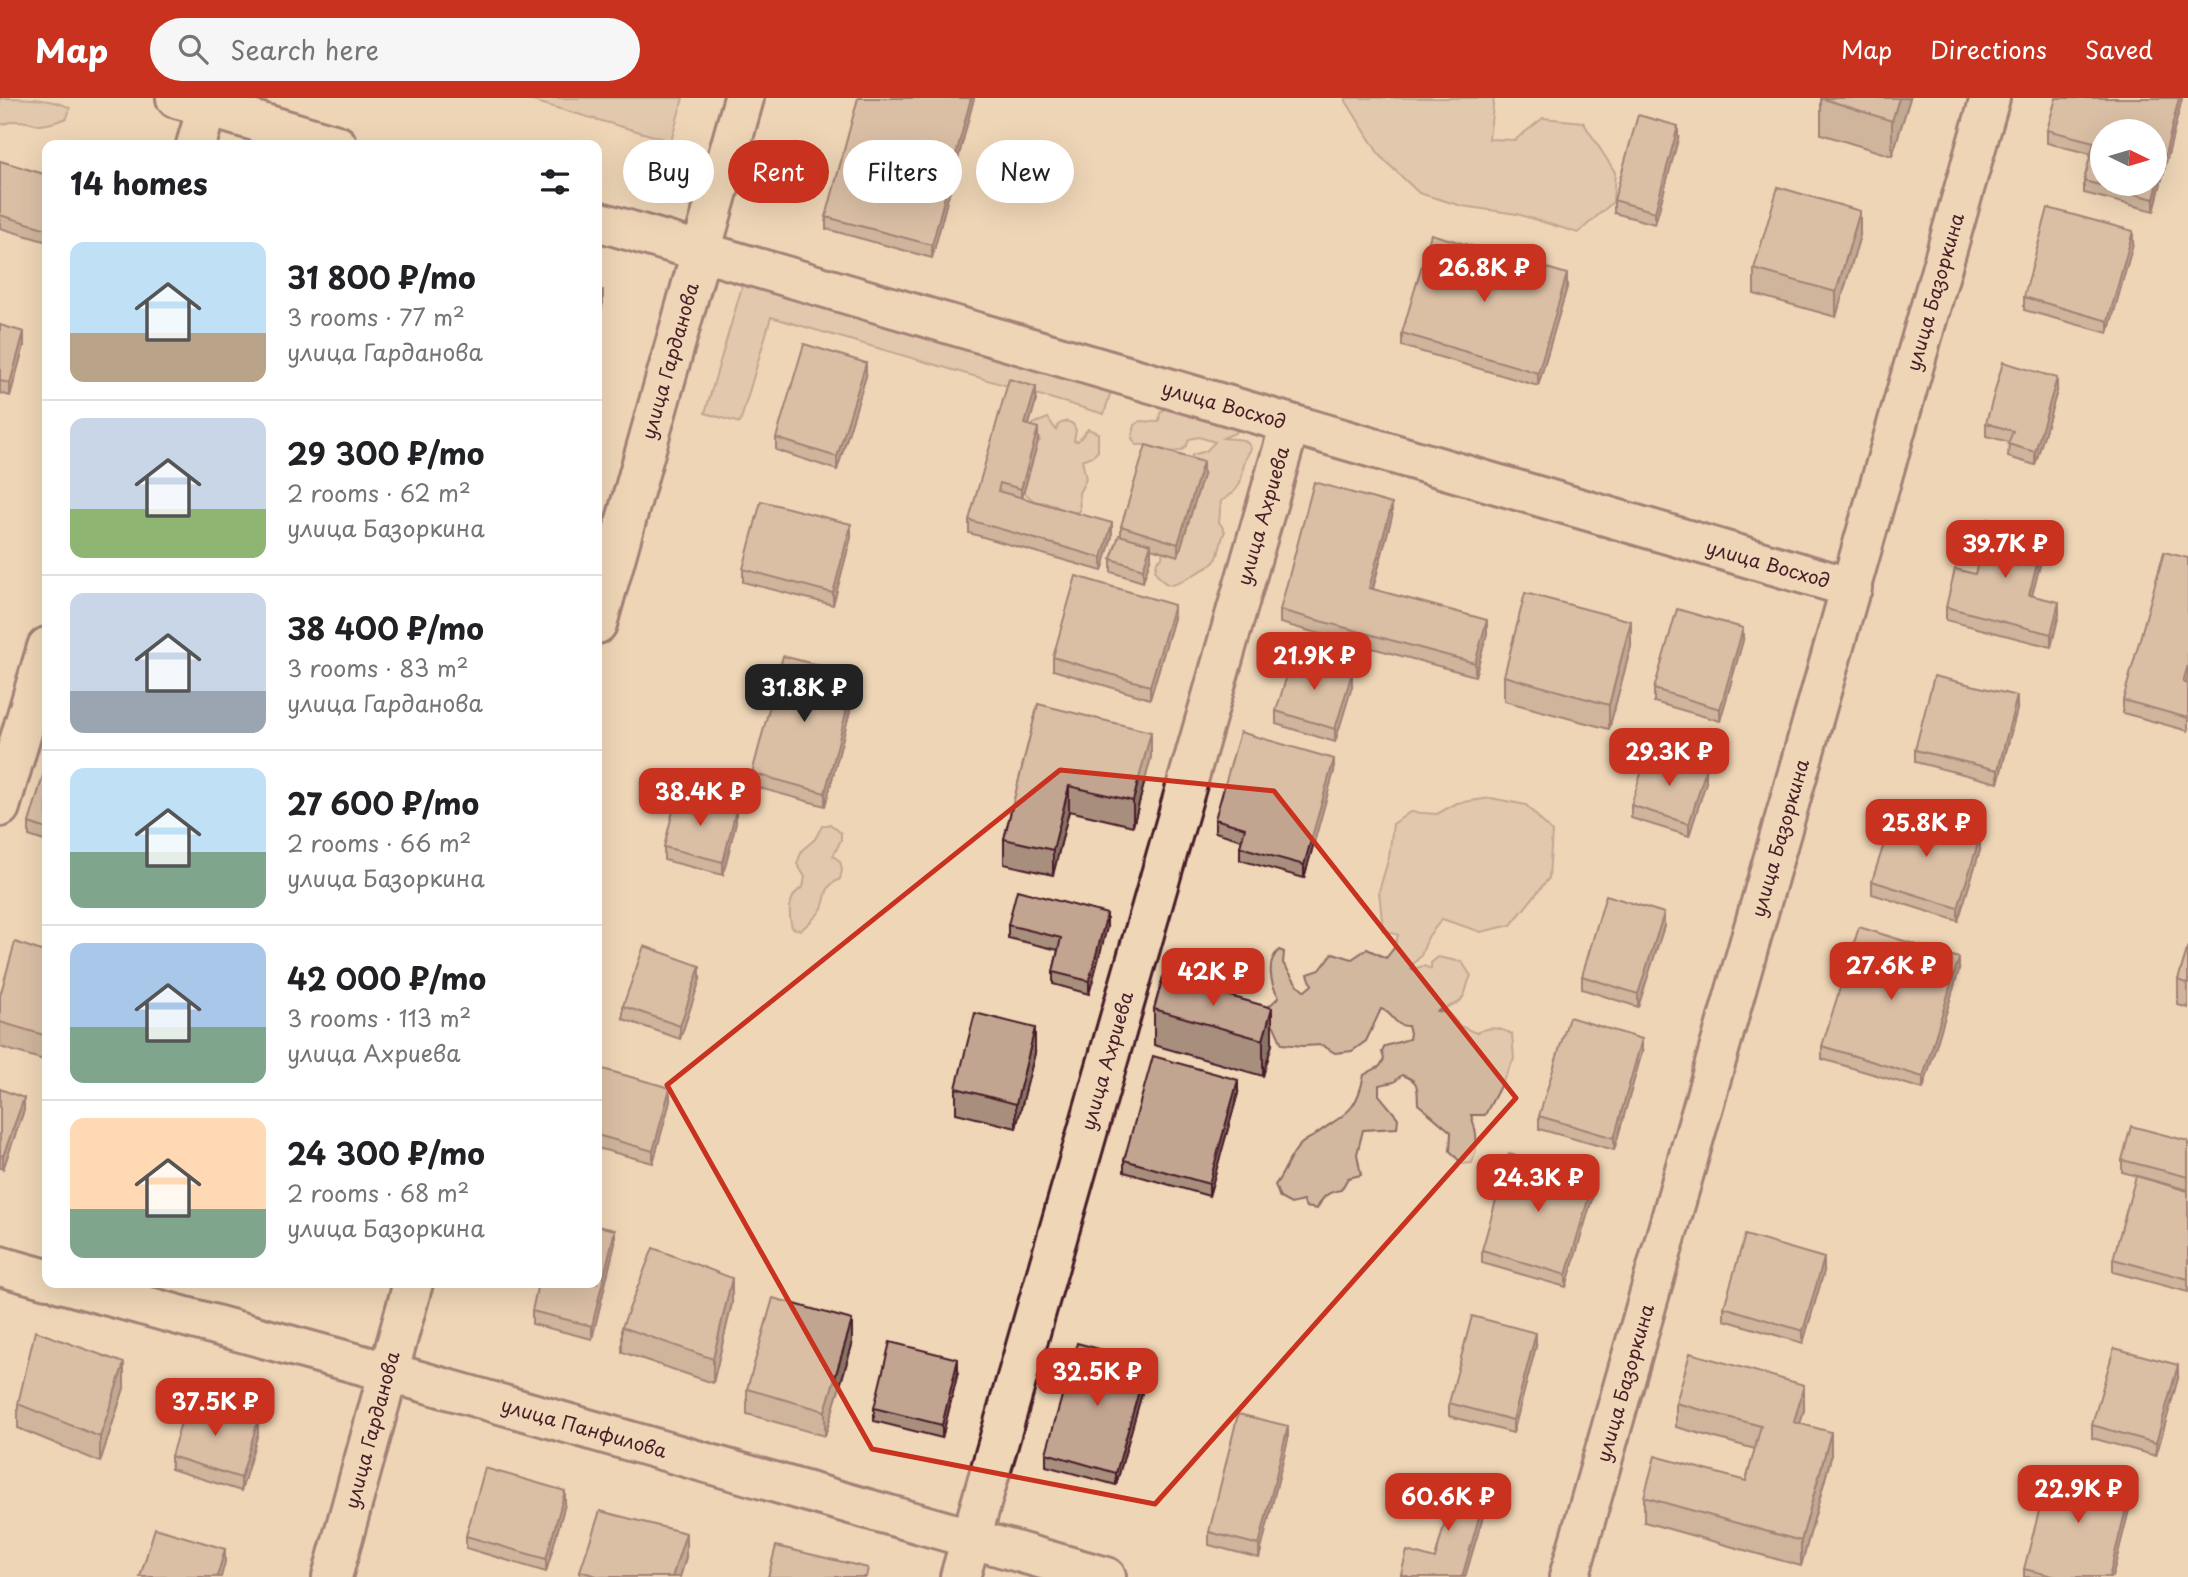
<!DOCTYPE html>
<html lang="en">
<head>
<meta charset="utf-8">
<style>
	:root { --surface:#fff; --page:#f6f6f6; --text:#202124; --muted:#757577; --line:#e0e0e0; --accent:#c8321e }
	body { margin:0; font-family:"Playpen Sans",sans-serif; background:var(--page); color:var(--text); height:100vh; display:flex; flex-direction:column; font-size:26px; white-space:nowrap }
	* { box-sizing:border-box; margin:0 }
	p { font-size:23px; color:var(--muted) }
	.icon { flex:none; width:38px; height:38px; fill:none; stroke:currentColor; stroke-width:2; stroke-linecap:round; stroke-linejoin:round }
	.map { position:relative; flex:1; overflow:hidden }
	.sheet { position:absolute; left:42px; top:42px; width:560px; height:1148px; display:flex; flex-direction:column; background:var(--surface); border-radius:14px; box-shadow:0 7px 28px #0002 }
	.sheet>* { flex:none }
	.banner { position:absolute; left:623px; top:42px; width:665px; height:63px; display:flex; gap:14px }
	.needle { width:46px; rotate:95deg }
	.buttons { position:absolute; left:2090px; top:21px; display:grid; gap:14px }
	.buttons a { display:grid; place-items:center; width:77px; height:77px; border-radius:50%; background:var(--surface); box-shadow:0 7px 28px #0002; font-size:35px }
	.price { position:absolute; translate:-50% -60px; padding:0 16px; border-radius:14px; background:var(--accent); color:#fff; font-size:23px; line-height:46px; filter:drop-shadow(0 2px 4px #0008) }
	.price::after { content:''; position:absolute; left:50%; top:42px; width:21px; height:16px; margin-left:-10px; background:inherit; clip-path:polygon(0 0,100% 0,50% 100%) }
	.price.active { background:#222; color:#fff }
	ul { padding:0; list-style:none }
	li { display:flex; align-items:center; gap:21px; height:175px; padding:0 28px }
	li+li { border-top:2px solid var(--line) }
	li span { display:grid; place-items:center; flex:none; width:196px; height:140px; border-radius:14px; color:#555 }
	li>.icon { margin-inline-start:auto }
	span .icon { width:84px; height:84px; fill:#fffc; stroke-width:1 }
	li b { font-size:30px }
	h2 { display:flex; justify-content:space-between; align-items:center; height:84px; padding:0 28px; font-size:30px }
	.chip { padding:0 24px; border-radius:32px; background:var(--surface); box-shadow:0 7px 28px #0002; font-size:24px; line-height:63px }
	.chip.active { background:var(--accent); color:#fff }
	header { display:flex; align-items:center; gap:42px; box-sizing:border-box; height:98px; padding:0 35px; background:var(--accent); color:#fff }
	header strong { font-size:33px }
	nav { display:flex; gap:38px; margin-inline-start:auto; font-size:24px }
	.search { width:490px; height:63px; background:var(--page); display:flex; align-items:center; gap:18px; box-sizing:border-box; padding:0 24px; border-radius:38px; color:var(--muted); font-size:26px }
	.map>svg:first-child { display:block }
	.green { fill:#d3b8a0; stroke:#8e6c66; stroke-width:2 }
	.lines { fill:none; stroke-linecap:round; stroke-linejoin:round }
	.minor-casing { stroke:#4a1f2b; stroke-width:44 }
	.tertiary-casing { stroke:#4a1f2b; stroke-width:44 }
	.minor { stroke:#eed6b6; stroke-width:38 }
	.tertiary { stroke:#eed6b6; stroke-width:38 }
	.wall { fill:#a78e7d; stroke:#4a1f2b; stroke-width:2 }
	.shaded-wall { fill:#887466; stroke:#4a1f2b; stroke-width:2 }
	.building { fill:#c2a591; stroke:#4a1f2b; stroke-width:2; fill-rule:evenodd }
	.marked { fill:none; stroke:#c8321e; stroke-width:5; stroke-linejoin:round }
	.labels { text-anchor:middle; stroke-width:7; stroke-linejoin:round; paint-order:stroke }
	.street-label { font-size:19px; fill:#4a1f2b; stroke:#eed6b6 }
</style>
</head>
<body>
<header>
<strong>Map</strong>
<div class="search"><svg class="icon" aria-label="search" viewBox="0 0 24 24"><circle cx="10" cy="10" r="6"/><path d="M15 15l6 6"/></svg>Search here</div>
<nav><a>Map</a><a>Directions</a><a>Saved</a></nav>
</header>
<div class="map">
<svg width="2188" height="1479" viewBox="0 0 2188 1479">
	<rect width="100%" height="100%" fill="#eed6b6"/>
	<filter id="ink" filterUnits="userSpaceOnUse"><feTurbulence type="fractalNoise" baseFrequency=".0143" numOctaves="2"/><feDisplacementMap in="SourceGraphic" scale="14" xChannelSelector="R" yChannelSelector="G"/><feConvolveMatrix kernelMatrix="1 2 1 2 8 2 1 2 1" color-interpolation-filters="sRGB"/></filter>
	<g filter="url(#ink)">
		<path class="green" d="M0 0C22 0 53 0 70 10L67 20C59 23 48 27 39 27 31 26 25 22 16 23 10 23 6 26 0 27Z
			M522 0H683L671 43Z
			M1346 0H1494L1489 41 1515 42 1543 20 1583 24 1615 74 1613 104 1578 135 1517 116 1462 108 1419 95 1380 58 1346 3Z
			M746 175 1114 283 1104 316 771 219 740 325 705 315Z
			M1167 309 1241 330 1235 335 1223 340C1235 342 1247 338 1251 351 1235 374 1252 385 1221 403L1219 424 1225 433C1221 442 1220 452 1217 460 1213 468 1202 472 1195 476 1178 485 1168 496 1155 473L1157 463 1162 459 1163 449 1192 357 1206 353 1215 344 1199 339 1189 341C1182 368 1154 343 1136 347L1132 340 1135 327 1140 323 1159 324 1160 315Z
			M1048 320 1056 332 1059 326 1067 323 1073 326 1076 332 1074 343H1078L1088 331 1098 335V353L1093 358 1082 362 1086 381 1079 395 1080 413 1071 416 1052 406 1034 403 1021 392 1033 345 1040 343 1039 340 1034 338 1033 326Z
			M1491 700 1526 707 1552 734 1549 780 1511 827 1481 834 1442 821 1428 839 1421 858 1414 865 1412 871 1424 868 1431 871V865L1438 859 1462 864 1471 878C1466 886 1467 898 1459 904 1453 908 1444 909 1438 913L1448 915 1460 928 1476 935C1490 928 1498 929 1512 936L1514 961 1485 1017H1471C1477 1035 1479 1047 1472 1065L1462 1066 1450 1053 1451 1034 1418 1006C1417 989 1420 983 1402 977L1394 984 1379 987V997L1398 1020 1397 1030 1363 1032 1357 1056 1361 1077 1348 1080 1341 1092C1327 1094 1323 1098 1317 1111L1306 1109 1303 1103 1291 1106 1280 1100 1275 1087C1285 1075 1289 1057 1301 1046 1305 1042 1311 1040 1315 1037 1344 1015 1356 1017 1364 977L1380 968 1384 961 1382 954 1385 948 1409 941 1410 935 1408 928C1394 929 1393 914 1381 911L1366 943 1352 953 1335 955 1322 947 1303 948 1282 946 1274 928 1264 919 1267 910 1279 899C1270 886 1266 864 1279 852L1284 854 1283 865 1297 886 1305 893 1312 887 1308 876 1320 872 1333 855 1352 861 1367 851 1386 860 1394 850 1398 837 1383 832 1379 793 1389 759 1393 726 1410 714 1437 716 1457 705Z
			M830 726 841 735V742L833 758 840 763 842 772 840 781C823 789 828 796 822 810 818 818 808 826 801 832L792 830C788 815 788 797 803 789L805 779 797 766 802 752 815 741 822 728Z"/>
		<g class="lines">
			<g class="minor-casing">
				<path id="minor" d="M176 0 337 47
					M196 47 207 9
					M597 123 1852 490
					M0 709 47 549
					M960 1479 1290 326"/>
			</g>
			<g class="tertiary-casing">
				<path id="tertiary" d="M597 526 744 0
					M0 1168 47 1181
					M61 1185 388 1274 1106 1479
					M332 1479 413 1185
					M1569 1479 1990 0"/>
			</g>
			<use href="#minor" class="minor"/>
			<use href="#tertiary" class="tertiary"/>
		</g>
		<path class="wall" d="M974 0 932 160 826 131V119Z
			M1821 0H1910L1892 58 1821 36Z
			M2182 0 2154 113 2084 95V83L2091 56 2047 45V32Z
			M1678 41 1655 126 1614 115V102Z
			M0 63 47 77V144L0 130Z
			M1860 137 1836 219 1754 196V171Z
			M2133 146 2108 235 2024 212V199Z
			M1567 189 1538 288 1402 248V235Z
			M0 227 24 247 10 298 0 295Z
			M866 278 837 372 776 352V340Z
			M2057 293 2035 367 2008 359 2009 344 1986 338V325Z
			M1036 302 1029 327 1038 343 1022 400 1112 438 1102 473 969 435V422Z
			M1203 377 1178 458 1151 450V458L1143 484 1111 474V461L1121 437V428Z
			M1392 418 1373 491 1487 535 1475 578 1280 525V512Z
			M851 439 833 507 743 484V471Z
			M2045 448 2032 497 2059 516 2051 549 1946 522V509L1975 476Z
			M2188 460V579L2186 585 2188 586V633L2123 615V602Z
			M1174 520 1150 601 1053 572V559Z
			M1743 542 1720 623 1654 604V591Z
			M1631 548 1609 631 1504 603V578Z
			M1352 588 1335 644 1276 626V613Z
			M856 590 825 708 752 688V675Z
			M1038 606 1151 659 1133 728 1069 713 1053 777 1004 766V741Z
			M2017 611 1998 685 1915 664V652Z
			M47 671V744L29 738V725Z
			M1334 673 1304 780 1240 762V749L1242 742 1215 734V721Z
			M1706 684 1689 738 1631 720V707Z
			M736 724 723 777 664 762V749Z
			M1980 752 1958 823 1872 796V783Z
			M1008 827 1107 829 1089 896 1053 886V874L1058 852 1008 840Z
			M1664 828 1638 909 1582 891V878Z
			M2188 849V910L2178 907V882Z
			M47 855V963L0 949V898Z
			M1959 872 1923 991 1822 961V948Z
			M1163 879 1272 946 1263 978 1154 947V911Z
			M700 881 680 941 623 921V908Z
			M1642 954 1614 1052 1539 1031V1018Z
			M1035 955 1016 1030 956 1015V990Z
			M597 977 670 1003 653 1065 597 1050Z
			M0 991 24 1012 3 1071 0 1070Z
			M1238 995 1209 1098 1124 1074V1062Z
			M2188 1043V1092L2122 1074V1062Z
			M2188 1093V1194L2113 1174V1161Z
			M1594 1094 1566 1189 1482 1165V1152Z
			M615 1145 592 1241 532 1226V1213Z
			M1824 1173 1803 1245 1724 1222V1209Z
			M732 1205 713 1285 622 1254V1229Z
			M852 1247 825 1338 747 1316V1291Z
			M1536 1248 1513 1335 1449 1318V1305Z
			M958 1274 942 1340 874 1323V1310Z
			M1147 1277 1116 1387 1046 1368V1355Z
			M2178 1280 2156 1358 2092 1340V1327Z
			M124 1290 100 1364 18 1330V1306Z
			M1676 1305 1804 1312 1800 1325 1831 1359 1801 1468 1644 1424V1399L1746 1383 1755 1351 1676 1329Z
			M258 1335 241 1393 171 1371V1358Z
			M1288 1341 1259 1460 1209 1447V1434Z
			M2132 1400 2112 1479H2024V1471Z
			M1422 1401 1485 1411 1465 1479H1401V1476L1435 1461 1446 1421 1422 1414Z
			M565 1406 546 1474 466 1450V1438Z
			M686 1459 680 1479H580V1473Z"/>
		<path class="shaded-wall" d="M971 0H974L932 160V147Z
			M1899 0H1910L1892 58V23Z
			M2179 0H2182L2154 113V101Z
			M1678 28V41L1655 126V114Z
			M1860 113V137L1836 219V194Z
			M2133 133V146L2108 235V223Z
			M1567 176V189L1538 288V275Z
			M603 192V205L597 227V214Z
			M24 234V247L10 298V285Z
			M866 265V278L837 372V359Z
			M2057 280V293L2035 367V354Z
			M1036 289V302L1025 339V326Z
			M1038 330V343L1021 403V391Z
			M1203 364V377L1178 458V446Z
			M1392 406V418L1369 503V490Z
			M1112 425V438L1102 473V460Z
			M851 426V439L833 507V495Z
			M2045 435V448L2029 509V497Z
			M1151 446V458L1143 484V471Z
			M2059 504V516L2051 549V536Z
			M1174 507V520L1150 601V588Z
			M1487 522V535L1475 578V565Z
			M1631 523V548L1609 631V607Z
			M1743 530V542L1720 623V611Z
			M2188 567V579L2183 597V584Z
			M1352 575V588L1335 644V631Z
			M856 577V590L825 708V695Z
			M2017 598V611L1998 685V672Z
			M1151 634V659L1133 728V703Z
			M1334 661V673L1304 780V767Z
			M1706 671V684L1689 738V726Z
			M1069 688V713L1053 777V752Z
			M736 712V724L723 777V764Z
			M1980 739V752L1958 823V810Z
			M1664 815V828L1638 909V896Z
			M1107 816V829L1089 896V883Z
			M1959 860V872L1923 991V979Z
			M700 868V881L680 941V928Z
			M1272 910V946L1263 978V942Z
			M1035 930V955L1016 1030V1006Z
			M1642 941V954L1614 1052V1040Z
			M1238 982V995L1209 1098V1086Z
			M670 990V1003L653 1065V1053Z
			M24 1000V1012L3 1071V1058Z
			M1594 1081V1094L1566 1189V1177Z
			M615 1132V1145L592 1241V1228Z
			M1824 1160V1173L1803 1245V1233Z
			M732 1180V1205L713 1285V1261Z
			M852 1222V1247L825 1338V1313Z
			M1536 1235V1248L1513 1335V1322Z
			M958 1261V1274L942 1340V1327Z
			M1147 1264V1277L1116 1387V1375Z
			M124 1265V1290L100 1364V1339Z
			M2178 1267V1280L2156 1358V1345Z
			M1804 1287V1312L1794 1348V1324Z
			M258 1322V1335L241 1393V1380Z
			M1288 1328V1341L1259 1460V1447Z
			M1831 1334V1359L1801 1468V1443Z
			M2132 1387V1400L2112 1479H2109Z
			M565 1393V1406L546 1474V1461Z
			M1485 1398V1411L1465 1479H1462Z
			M686 1435V1459L680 1479H672Z
			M225 1451V1464L221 1479H217Z"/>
		<path class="building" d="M858 0H971L932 147 826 119Z
			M1821 0H1899L1892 23Z
			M2056 0H2179L2154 101 2084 83 2094 44 2047 32ZM2102 33H2154V86H2102Z
			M1638 17 1678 28 1655 114 1614 102Z
			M0 63 47 77V131L0 117Z
			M1778 89 1860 113 1836 194 1754 171Z
			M2048 110 2133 133 2108 223 2024 199Z
			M1431 136 1567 176 1538 275 1402 235Z
			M597 191 603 192 597 214Z
			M0 227 24 234 10 285 0 283Z
			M804 246 866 265 837 359 776 340Z
			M2003 264 2057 280 2035 354 2008 346 2013 333 1986 325Z
			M1009 281 1036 289 1025 326 1038 330 1021 391 1000 385 998 393 1112 425 1102 460 969 422Z
			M1146 347 1203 364 1178 446 1121 428Z
			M1314 384 1392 406 1369 490 1487 522 1475 565 1280 512Z
			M761 403 851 426 833 495 743 471Z
			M1989 421 2045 435 2029 497 2059 504 2051 536 1946 509 1955 471 1975 476Z
			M1119 437 1151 446 1143 471 1111 461Z
			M2164 454 2188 460V567L2183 584 2188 586V620L2123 602Z
			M1076 478 1174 507 1150 588 1053 559Z
			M1525 495 1631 523 1609 607 1504 578Z
			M1677 511 1743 530 1720 611 1654 591Z
			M783 558 856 577 825 695 752 675Z
			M1293 558 1352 575 1335 631 1276 613Z
			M1934 578 2017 598 1998 672 1915 652Z
			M1038 606 1151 634 1133 703 1069 688 1053 752 1004 741Z
			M1240 634 1334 661 1304 767 1240 749 1245 730 1215 721Z
			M1648 654 1706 671 1689 726 1631 707Z
			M45 671H47V731L29 725Z
			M677 697 736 712 723 764 664 749Z
			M1895 712 1980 739 1958 810 1872 783Z
			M1017 792 1107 816 1089 883 1053 874 1061 840 1008 827Z
			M1606 797 1664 815 1638 896 1582 878Z
			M1859 829 1959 860 1923 979 1822 948Z
			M15 844 47 855V938L0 924V898Z
			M644 848 700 868 680 928 623 908Z
			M2188 849V886L2178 882Z
			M1163 879 1272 910 1263 942 1154 911Z
			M975 915 1035 930 1016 1006 956 990Z
			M1569 919 1642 941 1614 1040 1539 1018Z
			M1153 958 1238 982 1209 1086 1124 1062Z
			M599 970 670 990 653 1053 597 1037V977Z
			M0 991 24 1000 3 1058 0 1057Z
			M2131 1028 2188 1043V1079L2122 1062Z
			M1509 1056 1594 1081 1566 1177 1482 1152Z
			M2136 1078 2188 1093V1181L2113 1161Z
			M597 1128 615 1132 592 1228 532 1213 538 1185H597Z
			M1745 1137 1824 1160 1803 1233 1724 1209Z
			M653 1150 732 1180 713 1261 622 1229Z
			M773 1200 852 1222 825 1313 747 1291Z
			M1472 1218 1536 1235 1513 1322 1449 1305Z
			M35 1233 124 1265 100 1339 18 1306Z
			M890 1244 958 1261 942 1327 874 1310Z
			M1077 1245 1147 1264 1116 1375 1046 1355Z
			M2114 1250 2178 1267 2156 1345 2092 1327Z
			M1690 1255 1804 1287 1794 1324 1831 1334 1801 1443 1644 1399 1655 1358 1746 1383 1761 1328 1676 1305Z
			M188 1301 258 1322 241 1380 171 1358Z
			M1238 1316 1288 1328 1259 1447 1209 1434Z
			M2051 1367 2132 1387 2109 1479H2057L2024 1471Z
			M485 1370 565 1393 546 1461 466 1438Z
			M1428 1382 1485 1398 1462 1479H1410L1401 1476 1407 1453 1435 1461 1449 1409 1422 1401Z
			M600 1413 686 1435 672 1479H600L580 1473Z
			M155 1430 225 1451 217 1479H140Z
			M776 1448 868 1470 866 1479H768Z"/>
	</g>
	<path d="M0 0H2188V1479H0ZM1060 672 1274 693 1516 1000 1155 1406 872 1351 667 987Z" fill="#eed6b6" fill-opacity=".55" fill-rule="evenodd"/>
	<path class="marked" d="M1060 672 1274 693 1516 1000 1155 1406 872 1351 667 987Z"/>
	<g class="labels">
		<g class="street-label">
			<text transform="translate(1935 194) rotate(-74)" y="7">улица Базоркина</text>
			<text transform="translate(670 263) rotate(-74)" y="7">улица Гарданова</text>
			<text transform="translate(1224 307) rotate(16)" y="7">улица Восход</text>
			<text transform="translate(1263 418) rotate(-74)" y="7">улица Ахриева</text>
			<text transform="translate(1768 466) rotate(16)" y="7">улица Восход</text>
			<text transform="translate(1780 740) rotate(-74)" y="7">улица Базоркина</text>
			<text transform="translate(1107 963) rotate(-74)" y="7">улица Ахриева</text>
			<text transform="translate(1625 1285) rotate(-74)" y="7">улица Базоркина</text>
			<text transform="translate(584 1330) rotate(16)" y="7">улица Панфилова</text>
			<text transform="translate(372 1332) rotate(-75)" y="7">улица Гарданова</text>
		</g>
	</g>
</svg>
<div class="buttons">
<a><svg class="needle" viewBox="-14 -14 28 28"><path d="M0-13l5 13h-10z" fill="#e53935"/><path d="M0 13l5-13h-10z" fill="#757577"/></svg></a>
</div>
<b class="price" style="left:1484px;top:206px">26.8K ₽</b>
<b class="price" style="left:2005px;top:482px">39.7K ₽</b>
<b class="price" style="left:1314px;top:594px">21.9K ₽</b>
<b class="price active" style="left:804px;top:626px">31.8K ₽</b>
<b class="price" style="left:1669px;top:690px">29.3K ₽</b>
<b class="price" style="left:700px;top:730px">38.4K ₽</b>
<b class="price" style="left:1926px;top:761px">25.8K ₽</b>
<b class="price" style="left:1891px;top:904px">27.6K ₽</b>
<b class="price" style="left:1213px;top:910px">42K ₽</b>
<b class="price" style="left:1538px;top:1116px">24.3K ₽</b>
<b class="price" style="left:1097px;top:1310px">32.5K ₽</b>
<b class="price" style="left:215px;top:1340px">37.5K ₽</b>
<b class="price" style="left:2078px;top:1427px">22.9K ₽</b>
<b class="price" style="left:1448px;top:1435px">60.6K ₽</b>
<div class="banner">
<a class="chip">Buy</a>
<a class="chip active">Rent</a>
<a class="chip">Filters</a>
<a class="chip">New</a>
</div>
<section class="sheet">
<h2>14 homes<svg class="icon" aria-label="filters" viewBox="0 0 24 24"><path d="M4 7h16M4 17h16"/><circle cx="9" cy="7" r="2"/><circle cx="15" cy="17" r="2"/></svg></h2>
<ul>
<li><span style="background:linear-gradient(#bfe0f5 65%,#b9a48a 0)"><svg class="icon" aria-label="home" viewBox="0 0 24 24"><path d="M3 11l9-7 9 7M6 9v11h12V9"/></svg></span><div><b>31 800 ₽/mo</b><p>3 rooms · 77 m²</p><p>улица Гарданова</p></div></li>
<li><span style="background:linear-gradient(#c9d6e8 65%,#8fb573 0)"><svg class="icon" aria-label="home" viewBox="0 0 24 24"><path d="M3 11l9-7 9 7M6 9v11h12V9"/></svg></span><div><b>29 300 ₽/mo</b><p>2 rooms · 62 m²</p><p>улица Базоркина</p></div></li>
<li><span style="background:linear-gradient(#c9d6e8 70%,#9aa5b1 0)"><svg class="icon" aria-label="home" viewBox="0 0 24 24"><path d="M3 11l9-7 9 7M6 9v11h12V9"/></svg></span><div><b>38 400 ₽/mo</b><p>3 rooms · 83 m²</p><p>улица Гарданова</p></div></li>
<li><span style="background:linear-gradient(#bfe0f5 60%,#7fa58c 0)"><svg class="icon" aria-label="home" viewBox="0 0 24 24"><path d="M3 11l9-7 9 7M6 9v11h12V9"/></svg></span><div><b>27 600 ₽/mo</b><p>2 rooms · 66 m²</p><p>улица Базоркина</p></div></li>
<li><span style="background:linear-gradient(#a9c7e8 60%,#7fa58c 0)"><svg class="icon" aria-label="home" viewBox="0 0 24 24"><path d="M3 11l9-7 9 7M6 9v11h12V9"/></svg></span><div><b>42 000 ₽/mo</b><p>3 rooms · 113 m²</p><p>улица Ахриева</p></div></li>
<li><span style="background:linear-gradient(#ffd9b3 65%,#7fa58c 0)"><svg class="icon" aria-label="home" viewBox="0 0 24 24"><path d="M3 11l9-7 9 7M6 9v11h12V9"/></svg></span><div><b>24 300 ₽/mo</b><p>2 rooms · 68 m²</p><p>улица Базоркина</p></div></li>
</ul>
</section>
</div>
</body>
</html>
